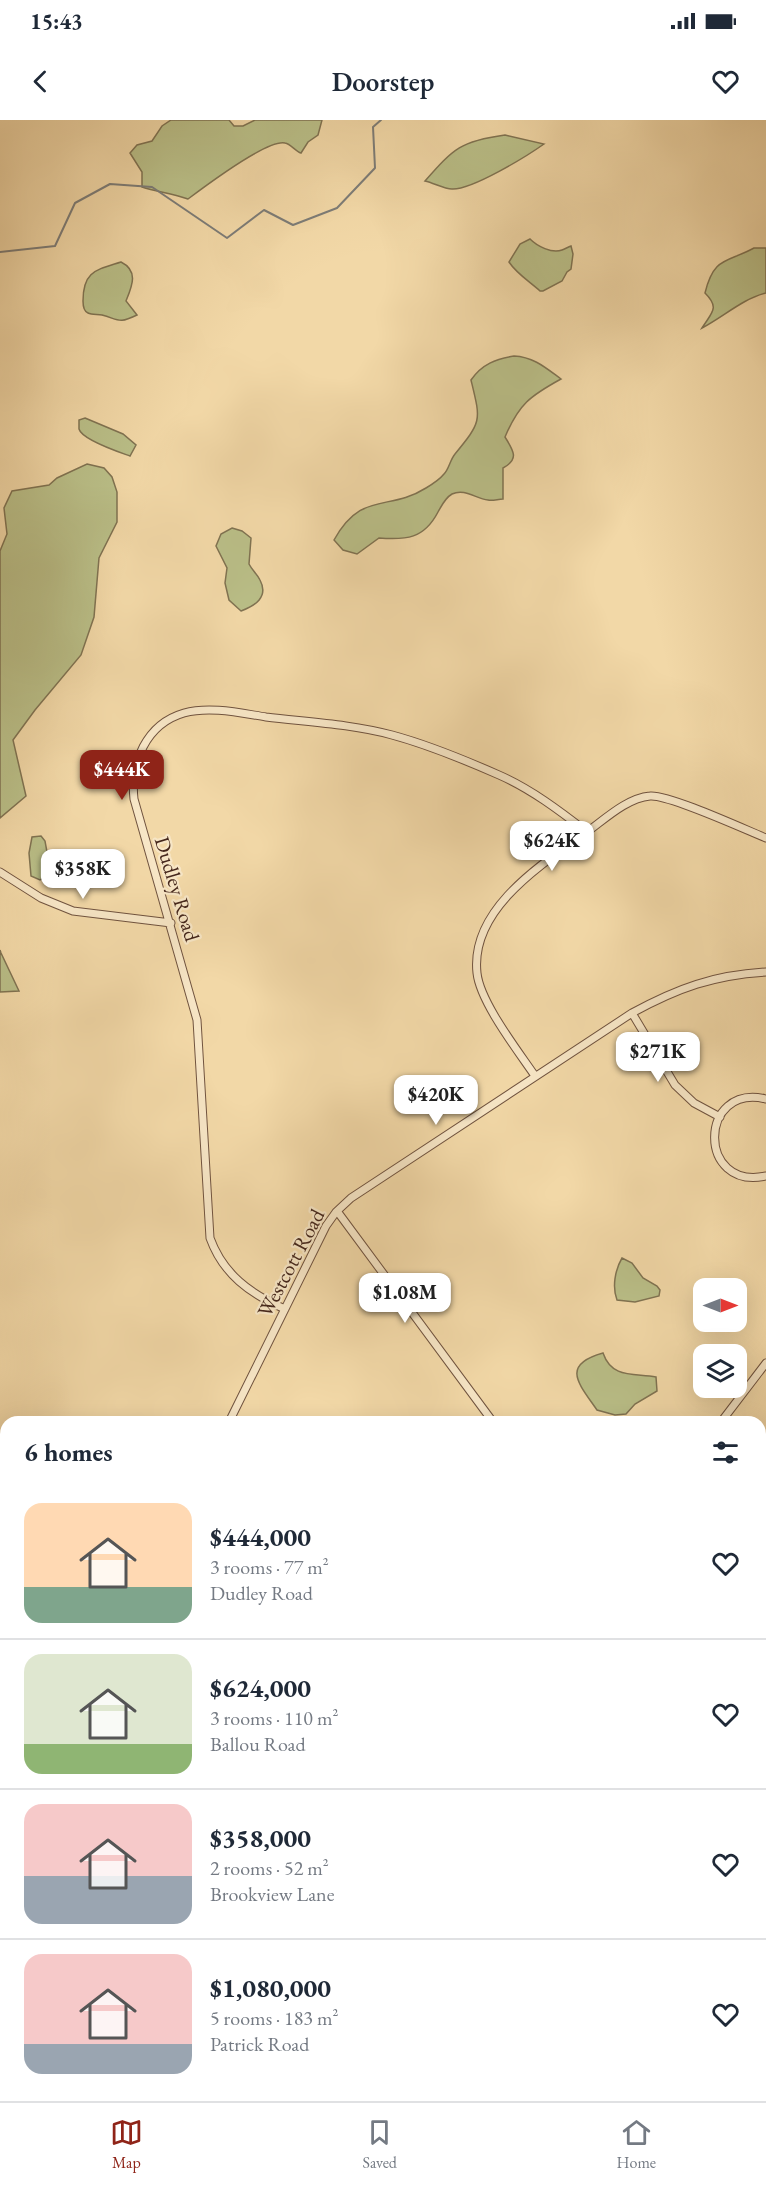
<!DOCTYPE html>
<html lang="en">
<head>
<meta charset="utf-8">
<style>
	:root { --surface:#fff; --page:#f6f6f7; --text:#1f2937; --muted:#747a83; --line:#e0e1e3; --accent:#8f2418 }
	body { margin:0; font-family:"EB Garamond",serif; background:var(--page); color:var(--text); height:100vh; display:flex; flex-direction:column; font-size:22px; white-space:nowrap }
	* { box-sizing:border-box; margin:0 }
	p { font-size:20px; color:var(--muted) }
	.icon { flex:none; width:33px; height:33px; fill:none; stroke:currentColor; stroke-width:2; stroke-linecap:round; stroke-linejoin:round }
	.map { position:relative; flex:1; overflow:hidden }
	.sheet { position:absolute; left:0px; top:1296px; width:766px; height:686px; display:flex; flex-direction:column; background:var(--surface); border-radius:18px 18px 0 0; box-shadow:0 6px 24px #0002 }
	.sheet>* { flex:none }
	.needle { width:39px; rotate:90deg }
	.controls { position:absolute; left:693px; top:1158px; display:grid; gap:12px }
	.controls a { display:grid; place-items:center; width:54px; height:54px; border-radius:12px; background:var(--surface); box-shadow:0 6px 24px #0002; font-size:30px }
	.price { position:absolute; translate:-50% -51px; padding:0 14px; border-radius:12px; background:#fff; color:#222; font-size:20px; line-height:39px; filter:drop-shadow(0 2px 3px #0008) }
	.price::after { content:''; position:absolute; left:50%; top:36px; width:18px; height:14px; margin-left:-9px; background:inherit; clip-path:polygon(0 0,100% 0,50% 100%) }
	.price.selected { background:var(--accent); color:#fff }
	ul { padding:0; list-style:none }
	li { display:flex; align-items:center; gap:18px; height:150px; padding:0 24px }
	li+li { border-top:2px solid var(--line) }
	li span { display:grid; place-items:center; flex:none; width:168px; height:120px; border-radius:18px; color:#555 }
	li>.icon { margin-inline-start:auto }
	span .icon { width:72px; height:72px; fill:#fffc; stroke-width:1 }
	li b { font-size:26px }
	h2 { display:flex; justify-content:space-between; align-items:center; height:72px; padding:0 24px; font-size:26px }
	.status { display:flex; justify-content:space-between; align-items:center; height:42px; padding:0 30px; background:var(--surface); direction:ltr }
	.status svg { height:16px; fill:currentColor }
	header { display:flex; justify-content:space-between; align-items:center; height:78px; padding:0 24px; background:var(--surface); font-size:27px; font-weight:600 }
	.tabs { display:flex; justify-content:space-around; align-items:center; height:84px; border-top:2px solid var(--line); background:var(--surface); font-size:16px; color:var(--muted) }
	.tabs a { display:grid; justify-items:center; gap:3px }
	.tabs .selected { color:var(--accent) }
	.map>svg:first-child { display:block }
	.green { fill:#babf88; stroke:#807352; stroke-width:1.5 }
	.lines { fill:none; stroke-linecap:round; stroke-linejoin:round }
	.stream { stroke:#7d7d78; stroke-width:2 }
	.river { stroke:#a2b6b5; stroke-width:15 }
	.street-casing { stroke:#70533f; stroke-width:9 }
	.primary-casing { stroke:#45271c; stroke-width:13 }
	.street { stroke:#f7e6c6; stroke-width:7 }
	.primary { stroke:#e9bc74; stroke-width:10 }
	.labels { text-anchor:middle; stroke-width:4.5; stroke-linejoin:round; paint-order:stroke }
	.street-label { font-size:21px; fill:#45271c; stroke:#f7e6c6 }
</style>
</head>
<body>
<div class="status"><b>15:43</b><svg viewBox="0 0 49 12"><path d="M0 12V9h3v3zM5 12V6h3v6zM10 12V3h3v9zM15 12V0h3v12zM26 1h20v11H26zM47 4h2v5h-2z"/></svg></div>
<header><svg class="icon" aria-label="back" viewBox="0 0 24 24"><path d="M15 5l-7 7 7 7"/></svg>Doorstep<svg class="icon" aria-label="heart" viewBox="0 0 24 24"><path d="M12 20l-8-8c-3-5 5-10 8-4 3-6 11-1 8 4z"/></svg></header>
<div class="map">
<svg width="766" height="1981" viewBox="0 0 766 1981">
	<rect width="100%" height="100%" fill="#f2d8a7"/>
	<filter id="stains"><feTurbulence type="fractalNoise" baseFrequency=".00333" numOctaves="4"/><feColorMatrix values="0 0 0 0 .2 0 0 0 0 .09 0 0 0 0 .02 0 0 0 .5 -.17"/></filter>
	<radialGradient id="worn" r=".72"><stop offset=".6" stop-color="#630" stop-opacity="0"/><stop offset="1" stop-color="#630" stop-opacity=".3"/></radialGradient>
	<path class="green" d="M171 0H229L234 6H243L255 0H322L318 15 308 22 301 33C295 31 291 24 285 23 268 19 204 67 188 79 172 73 157 72 142 67V52L130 33 137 25 152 21 162 6Z
		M505 15 544 24C527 36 472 70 452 69 444 69 434 63 425 61 454 28 461 21 505 15Z
		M530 119C537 126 552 134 562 130 565 129 568 127 571 126L573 134 571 149 567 152 562 161 543 171H540C530 162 516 153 509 142L520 124Z
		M754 128H766V173C744 178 723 197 702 208 712 192 720 188 705 173 714 136 727 143 754 128Z
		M121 142C139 151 132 166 126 181L137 195C118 204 120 200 102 195 98 194 92 195 88 193 83 191 83 185 83 181 83 151 96 150 121 142Z
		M514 236C534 237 546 248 561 259 530 276 519 284 505 317 513 330 520 339 503 348V379C498 379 493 381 488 380 476 379 465 368 452 374 445 378 442 385 438 392 424 419 406 420 379 418L357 434 343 430 334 420C362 370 388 392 426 368 431 365 440 359 444 354 449 349 450 340 455 334 482 301 481 301 471 260 482 244 496 239 514 236Z
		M85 298 123 314 136 325 130 336C119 332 82 320 79 309 79 308 79 301 79 300Z
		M87 344 104 348 112 357 117 372V402L99 438 94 497 81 535 35 590 13 620 26 676 0 698V431L7 414 4 388 12 371 49 365 57 358Z
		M232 408 242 411 251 418 249 444C252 450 257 454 260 460 269 477 255 486 241 491L229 480 225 463 227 448 216 426 221 414Z
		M41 716 45 721 51 754 40 760 31 756 29 733 32 717Z
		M0 830 1 833 19 871 0 872Z
		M622 1138 632 1143 643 1158 657 1166 660 1170 659 1176 635 1182 617 1180C612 1167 615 1150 622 1138Z
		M603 1233C612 1259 634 1253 656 1257L657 1271 635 1284 626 1294 615 1295 597 1290C579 1264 560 1245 603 1233Z
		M766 1711V1801L761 1796 760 1718Z
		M766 1814V1877L761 1873V1822Z
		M246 1976H320L317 1981H244Z"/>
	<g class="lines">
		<path class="stream" d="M0 132 55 126 75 83 110 64 152 67 227 118 264 90 293 105 337 88 375 48 373 7 381 0"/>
		<path class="river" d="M760 1950 766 1941
			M743 1981 746 1976"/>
		<g class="street-casing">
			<path id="street" d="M0 752 41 778 73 791 171 803
				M632 893 675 965 694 983 720 997
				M535 956C518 931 480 882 477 853 470 789 542 744 587 712 605 699 627 678 650 676 668 674 744 709 766 718
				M766 979C698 963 697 1071 766 1056
				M337 1091 493 1302
				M285 1189C250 1174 223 1154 210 1118L197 900 134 679C130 643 146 604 184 593 210 586 240 593 266 597 307 602 351 604 392 615 429 625 465 640 499 655 531 669 560 691 587 712
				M229 1302 326 1106 336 1092 351 1078 632 893C678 868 714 855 766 852
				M721 1302 766 1243"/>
		</g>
		<g class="primary-casing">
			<path id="primary" d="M0 1459 6 1461
				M760 1890 766 1895"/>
		</g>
		<use href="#street" class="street"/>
		<use href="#primary" class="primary"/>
	</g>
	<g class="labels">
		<g class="street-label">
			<text transform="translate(177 769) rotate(73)" y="7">Dudley Road</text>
			<text transform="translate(291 1143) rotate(-62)" y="7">Westcott Road</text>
		</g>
	</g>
	<rect width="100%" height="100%" filter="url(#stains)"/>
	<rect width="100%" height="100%" fill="url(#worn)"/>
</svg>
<div class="controls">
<a><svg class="needle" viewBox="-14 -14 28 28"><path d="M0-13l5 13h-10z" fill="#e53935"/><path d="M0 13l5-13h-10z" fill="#747a83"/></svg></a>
<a><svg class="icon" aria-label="layers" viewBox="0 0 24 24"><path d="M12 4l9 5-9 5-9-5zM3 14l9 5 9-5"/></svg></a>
</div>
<b class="price selected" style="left:122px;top:681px">$444K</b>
<b class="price" style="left:552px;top:752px">$624K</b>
<b class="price" style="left:83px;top:780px">$358K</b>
<b class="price" style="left:658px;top:963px">$271K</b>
<b class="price" style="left:436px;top:1006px">$420K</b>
<b class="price" style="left:405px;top:1204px">$1.08M</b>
<section class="sheet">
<h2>6 homes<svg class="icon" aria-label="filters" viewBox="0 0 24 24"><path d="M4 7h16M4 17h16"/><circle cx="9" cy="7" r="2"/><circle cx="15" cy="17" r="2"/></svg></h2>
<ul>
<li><span style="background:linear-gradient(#ffd9b3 70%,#7fa58c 0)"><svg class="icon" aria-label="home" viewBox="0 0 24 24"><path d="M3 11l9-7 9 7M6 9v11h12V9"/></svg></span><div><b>$444,000</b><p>3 rooms · 77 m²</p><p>Dudley Road</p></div><svg class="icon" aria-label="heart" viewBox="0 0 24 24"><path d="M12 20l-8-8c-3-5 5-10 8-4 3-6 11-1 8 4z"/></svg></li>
<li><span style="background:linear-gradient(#dfe7d0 75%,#8fb573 0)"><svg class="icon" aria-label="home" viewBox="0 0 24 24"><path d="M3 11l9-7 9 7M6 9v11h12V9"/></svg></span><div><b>$624,000</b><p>3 rooms · 110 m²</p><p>Ballou Road</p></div><svg class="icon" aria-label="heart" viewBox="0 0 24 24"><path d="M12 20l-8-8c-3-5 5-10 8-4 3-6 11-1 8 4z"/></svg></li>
<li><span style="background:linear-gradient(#f6c9c9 60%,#9aa5b1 0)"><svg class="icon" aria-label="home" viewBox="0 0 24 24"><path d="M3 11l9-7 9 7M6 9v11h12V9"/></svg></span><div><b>$358,000</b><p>2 rooms · 52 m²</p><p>Brookview Lane</p></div><svg class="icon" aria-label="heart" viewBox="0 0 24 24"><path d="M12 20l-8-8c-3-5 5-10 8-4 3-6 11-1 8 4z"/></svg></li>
<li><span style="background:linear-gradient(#f6c9c9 75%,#9aa5b1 0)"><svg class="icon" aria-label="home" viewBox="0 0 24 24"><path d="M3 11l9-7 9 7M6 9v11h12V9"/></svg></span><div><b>$1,080,000</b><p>5 rooms · 183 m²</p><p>Patrick Road</p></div><svg class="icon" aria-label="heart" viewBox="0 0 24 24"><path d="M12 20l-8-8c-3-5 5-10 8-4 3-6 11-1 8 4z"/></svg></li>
</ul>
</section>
</div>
<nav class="tabs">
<a class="selected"><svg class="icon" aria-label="map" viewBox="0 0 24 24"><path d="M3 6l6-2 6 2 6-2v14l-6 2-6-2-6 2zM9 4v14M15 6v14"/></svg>Map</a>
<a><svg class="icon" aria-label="saved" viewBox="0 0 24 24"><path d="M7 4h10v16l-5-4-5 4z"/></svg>Saved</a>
<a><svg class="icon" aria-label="home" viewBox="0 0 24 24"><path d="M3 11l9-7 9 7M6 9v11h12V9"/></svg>Home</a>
</nav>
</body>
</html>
